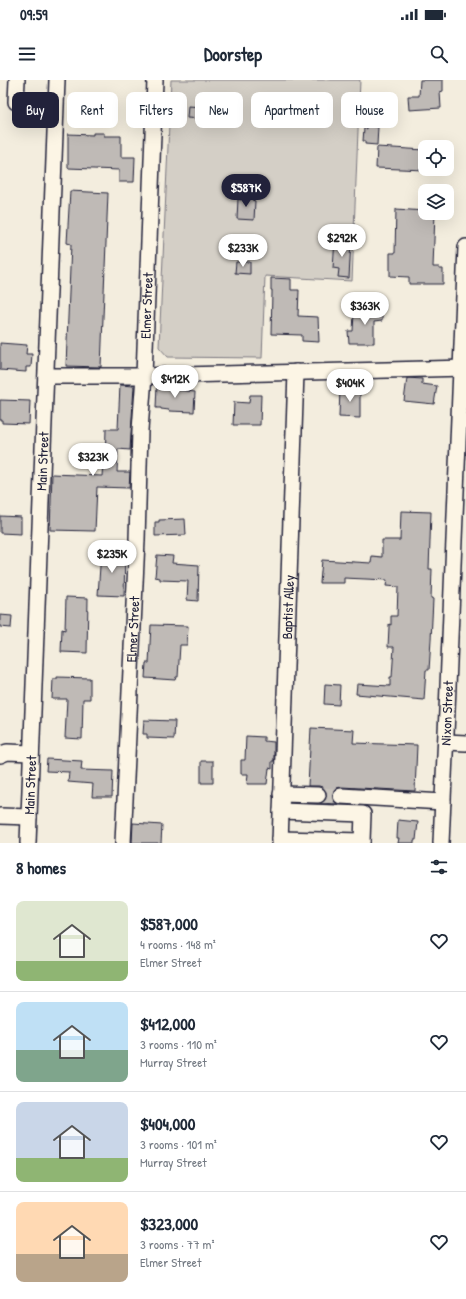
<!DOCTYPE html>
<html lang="en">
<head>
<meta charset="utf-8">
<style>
	:root { --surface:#fff; --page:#f6f6f7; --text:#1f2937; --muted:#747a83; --line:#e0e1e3; --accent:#22223b }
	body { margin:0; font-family:"Patrick Hand",sans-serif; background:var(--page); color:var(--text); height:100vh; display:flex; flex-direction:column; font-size:15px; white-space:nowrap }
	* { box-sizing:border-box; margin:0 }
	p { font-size:13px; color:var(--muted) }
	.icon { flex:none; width:22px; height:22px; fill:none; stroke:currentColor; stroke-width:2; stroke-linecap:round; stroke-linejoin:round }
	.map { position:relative; height:763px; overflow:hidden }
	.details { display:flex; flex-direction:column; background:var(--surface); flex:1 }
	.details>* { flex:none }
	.guide { position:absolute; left:12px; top:12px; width:442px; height:36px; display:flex; gap:8px }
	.controls { position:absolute; left:418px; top:60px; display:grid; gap:8px }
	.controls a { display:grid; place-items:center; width:36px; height:36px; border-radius:8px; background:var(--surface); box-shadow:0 4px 16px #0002; font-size:20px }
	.price { position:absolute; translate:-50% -34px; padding:0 9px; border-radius:14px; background:#fff; color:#222; font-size:13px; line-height:26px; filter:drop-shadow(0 1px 2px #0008) }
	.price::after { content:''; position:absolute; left:50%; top:24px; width:12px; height:9px; margin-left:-6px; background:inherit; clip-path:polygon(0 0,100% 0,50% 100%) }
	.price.active { background:var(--accent); color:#fff }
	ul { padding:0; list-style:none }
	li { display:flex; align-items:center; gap:12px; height:100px; padding:0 16px }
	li+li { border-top:1px solid var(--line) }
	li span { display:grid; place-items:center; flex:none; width:112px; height:80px; border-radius:8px; color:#555 }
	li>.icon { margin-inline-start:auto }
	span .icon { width:48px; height:48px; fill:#fffc; stroke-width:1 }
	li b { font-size:17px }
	h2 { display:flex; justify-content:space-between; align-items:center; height:48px; padding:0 16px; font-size:17px }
	.pill { padding:0 14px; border-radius:8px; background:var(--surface); box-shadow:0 4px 16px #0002; font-size:14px; line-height:36px }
	.pill.active { background:var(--accent); color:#fff }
	.status { display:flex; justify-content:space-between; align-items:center; height:28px; padding:0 20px; background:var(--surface); direction:ltr }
	.status svg { height:11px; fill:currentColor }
	header { display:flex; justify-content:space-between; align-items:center; height:52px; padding:0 16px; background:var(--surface); font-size:18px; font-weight:700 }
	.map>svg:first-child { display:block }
	.green { fill:#d4cfc6; stroke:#7b7880 }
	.building { fill:#bfbab6; stroke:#22223b }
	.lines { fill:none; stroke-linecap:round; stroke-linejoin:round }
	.minor-tunnel { stroke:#c9c4bd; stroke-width:15; stroke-dasharray:15 8; stroke-linecap:butt }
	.minor-casing { stroke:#22223b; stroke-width:18 }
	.minor { stroke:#fcf5e5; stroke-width:15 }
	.labels { text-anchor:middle; stroke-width:3.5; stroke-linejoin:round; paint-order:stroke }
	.street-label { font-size:14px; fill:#22223b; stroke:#fcf5e5 }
</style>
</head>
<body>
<div class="status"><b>09:59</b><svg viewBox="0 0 49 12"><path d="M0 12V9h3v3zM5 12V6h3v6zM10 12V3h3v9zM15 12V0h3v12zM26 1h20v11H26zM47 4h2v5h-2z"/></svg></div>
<header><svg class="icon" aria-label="menu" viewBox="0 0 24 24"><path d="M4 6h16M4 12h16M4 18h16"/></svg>Doorstep<svg class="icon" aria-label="search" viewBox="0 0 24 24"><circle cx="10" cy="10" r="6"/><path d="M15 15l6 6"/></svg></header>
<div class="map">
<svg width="466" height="763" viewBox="0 0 466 763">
	<rect width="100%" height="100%" fill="#f3edde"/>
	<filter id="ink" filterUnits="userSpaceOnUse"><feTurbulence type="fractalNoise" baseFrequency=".025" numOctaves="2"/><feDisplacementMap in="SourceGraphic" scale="8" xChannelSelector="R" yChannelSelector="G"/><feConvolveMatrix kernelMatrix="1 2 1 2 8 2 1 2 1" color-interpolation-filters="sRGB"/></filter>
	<g filter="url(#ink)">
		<path class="green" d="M171 0H360L352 201 265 196 262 278 168 277 159 267Z"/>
		<path class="building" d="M420 0H443V11L440 12 441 28 409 30 408 16H419Z
			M188 26 203 27 202 39 187 38Z
			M367 46 378 47 377 65 365 64V61H363L364 48 367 49Z
			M93 53H104V56H121V77H135L134 102H119V90L68 88V54L93 55Z
			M377 67 425 70V90L376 88Z
			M70 111 108 113 101 287 66 286 71 164 67 163Z
			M242 114 253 115 252 120 255 121 254 140 237 139 238 119 241 120Z
			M396 129 425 131V133H435L433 187H439V189H443V204H409V197L390 196V173H395Z
			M335 160 351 161 349 198 338 197 339 189 333 188Z
			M236 182H250V194L235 193Z
			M271 198 291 199V210H299L298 236 318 237 319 262 302 261V255L271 254 272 213V210H271Z
			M382 228V241L374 242V263H349L348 251H353L354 233H365V229Z
			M0 263 27 265 26 274H32L31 287H26V292L0 290Z
			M407 298 422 299V304L437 306 434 324 404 321Z
			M120 305 134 306 130 370 118 369 117 392H130L129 408 97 407 95 451 50 450 52 394 102 396 103 382H105L106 349H118Z
			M157 305 172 306V309L195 312 194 332 169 331V330L161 329V328H156Z
			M340 308H360V338L339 337Z
			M250 315H261L260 345H233L234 322 249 323Z
			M0 320 30 321 29 344 2 343V340H0Z
			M401 431 431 432 429 489H432L431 518 433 519 431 560 429 590H426L424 620 356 614 357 604 390 606V597H392L394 567H388L389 547V544L391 545V536H397L398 507 386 506 387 500 344 498V503H320L322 480 371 483 372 476 382 477V460H400Z
			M0 436 21 437V454L0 453Z
			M185 439 186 455 155 456V442H159V440Z
			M101 472 125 473 124 516 98 515Z
			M157 475 173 476 172 483 199 485 198 521 187 520 188 501 160 500V498L155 497Z
			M66 517 88 518 87 573 61 572 62 549 65 550Z
			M0 535 12 536 11 548 0 547Z
			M151 545 188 546 187 565H180L178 597H176L175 600 145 598 146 583H149Z
			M57 597 90 598V619H83L82 659 65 658 67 619H52L53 599H57Z
			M325 604 340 605 339 625 324 624Z
			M144 640 175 641 174 659 147 658V654H143Z
			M311 648 354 650 353 663 417 665 415 711 341 707 337 708 333 711 332 715 333 720 338 724 320 723 326 719 327 715 326 710 322 707 319 706H308Z
			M246 656 264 657V661L274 662V681H272V689L269 688 267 704H247L248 694H241V680H245Z
			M47 679 82 681 81 690 113 691 112 717H92L93 704 68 702 69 692 46 691Z
			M201 681H213V703H201Z
			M398 740 418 742 416 760H414V763H398L399 758H397Z
			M133 743 162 745 161 763H132Z"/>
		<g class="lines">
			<path class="minor-tunnel" d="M318 715 341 716"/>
			<g class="minor-casing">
				<g id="minor">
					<path d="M16 22 17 0"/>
					<path d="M46 296H144L466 288"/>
					<path d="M446 662 466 663"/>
					<path d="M0 675 7 672 31 673"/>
					<path d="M281 714 318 715"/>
					<path d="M341 716 443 722"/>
					<path d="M281 731 363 734 362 761"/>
					<path d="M0 736 29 737"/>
					<path d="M280 759 362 761V763"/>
					<path id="s1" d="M28 763 57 0"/>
					<path id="s2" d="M123 763 137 460 140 350 144 296 155 0"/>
					<path id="s3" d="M280 763 296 292"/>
					<path id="s4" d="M441 763 447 631 466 167"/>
				</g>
			</g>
			<use href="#minor" class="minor"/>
		</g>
	</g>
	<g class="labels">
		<g class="street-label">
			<text dy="5" stroke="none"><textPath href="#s2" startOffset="538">Elmer Street</textPath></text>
			<text dy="5" stroke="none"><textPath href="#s1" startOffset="382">Main Street</textPath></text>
			<text dy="5" stroke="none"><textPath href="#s3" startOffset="236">Baptist Alley</textPath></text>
			<text dy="5" stroke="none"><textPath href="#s2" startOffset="214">Elmer Street</textPath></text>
			<text dy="5" stroke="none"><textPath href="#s4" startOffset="130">Nixon Street</textPath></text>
			<text dy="5" stroke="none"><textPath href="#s1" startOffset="58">Main Street</textPath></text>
		</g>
	</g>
</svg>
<div class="controls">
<a><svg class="icon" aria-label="locate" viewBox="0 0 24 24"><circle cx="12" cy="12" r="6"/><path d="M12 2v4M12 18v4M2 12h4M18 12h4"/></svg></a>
<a><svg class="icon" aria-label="layers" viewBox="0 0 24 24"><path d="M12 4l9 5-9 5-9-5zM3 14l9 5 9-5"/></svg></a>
</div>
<b class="price active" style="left:246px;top:128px">$587K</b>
<b class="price" style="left:342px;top:178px">$292K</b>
<b class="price" style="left:243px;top:188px">$233K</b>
<b class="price" style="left:365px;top:246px">$363K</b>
<b class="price" style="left:175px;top:319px">$412K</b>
<b class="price" style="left:350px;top:323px">$404K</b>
<b class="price" style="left:93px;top:397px">$323K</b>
<b class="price" style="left:112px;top:494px">$235K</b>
<div class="guide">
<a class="pill active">Buy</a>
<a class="pill">Rent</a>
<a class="pill">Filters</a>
<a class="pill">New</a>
<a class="pill">Apartment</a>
<a class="pill">House</a>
</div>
</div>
<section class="details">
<h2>8 homes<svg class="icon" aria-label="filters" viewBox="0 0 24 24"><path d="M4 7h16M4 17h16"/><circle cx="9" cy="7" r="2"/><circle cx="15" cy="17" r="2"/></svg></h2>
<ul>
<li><span style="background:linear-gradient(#dfe7d0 75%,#8fb573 0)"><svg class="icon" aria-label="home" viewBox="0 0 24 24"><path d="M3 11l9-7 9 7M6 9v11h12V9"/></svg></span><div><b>$587,000</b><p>4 rooms · 148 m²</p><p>Elmer Street</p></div><svg class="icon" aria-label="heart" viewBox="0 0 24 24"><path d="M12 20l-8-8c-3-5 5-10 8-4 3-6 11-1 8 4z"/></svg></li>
<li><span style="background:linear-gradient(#bfe0f5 60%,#7fa58c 0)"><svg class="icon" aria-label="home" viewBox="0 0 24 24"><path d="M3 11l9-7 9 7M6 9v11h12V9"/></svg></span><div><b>$412,000</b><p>3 rooms · 110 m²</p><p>Murray Street</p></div><svg class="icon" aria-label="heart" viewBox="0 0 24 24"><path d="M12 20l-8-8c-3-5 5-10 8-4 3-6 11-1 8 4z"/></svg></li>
<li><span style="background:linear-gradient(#c9d6e8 70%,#8fb573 0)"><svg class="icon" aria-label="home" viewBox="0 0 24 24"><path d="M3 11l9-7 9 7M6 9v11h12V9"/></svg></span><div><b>$404,000</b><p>3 rooms · 101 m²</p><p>Murray Street</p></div><svg class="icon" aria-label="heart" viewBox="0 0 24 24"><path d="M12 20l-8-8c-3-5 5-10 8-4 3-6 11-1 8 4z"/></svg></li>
<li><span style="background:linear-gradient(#ffd9b3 65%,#b9a48a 0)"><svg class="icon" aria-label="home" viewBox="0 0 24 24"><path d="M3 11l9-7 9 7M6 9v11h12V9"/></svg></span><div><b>$323,000</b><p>3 rooms · 77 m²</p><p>Elmer Street</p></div><svg class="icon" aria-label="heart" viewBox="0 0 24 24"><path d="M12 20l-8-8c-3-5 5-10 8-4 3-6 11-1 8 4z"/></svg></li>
</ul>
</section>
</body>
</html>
